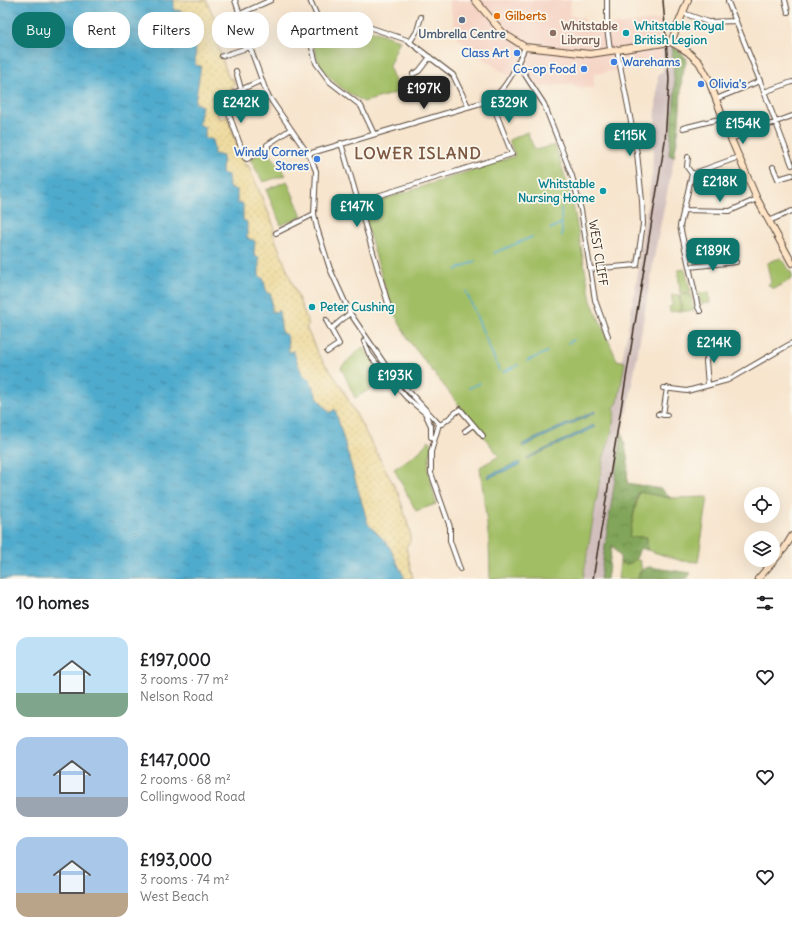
<!DOCTYPE html>
<html lang="en">
<head>
<meta charset="utf-8">
<style>
	:root { --surface:#fff; --page:#f6f6f6; --text:#202124; --muted:#757577; --accent:#0f766e }
	body { margin:0; font-family:Delius,sans-serif; background:var(--page); color:var(--text); height:100vh; display:flex; flex-direction:column; font-size:15px; white-space:nowrap }
	* { box-sizing:border-box; margin:0 }
	p { font-size:13px; color:var(--muted) }
	.icon { flex:none; width:22px; height:22px; fill:none; stroke:currentColor; stroke-width:2; stroke-linecap:round; stroke-linejoin:round }
	.map { position:relative; height:579px; overflow:hidden }
	.panel { display:flex; flex-direction:column; background:var(--surface); flex:1 }
	.panel>* { flex:none }
	.banner { position:absolute; left:12px; top:12px; width:400px; height:36px; display:flex; gap:8px }
	.controls { position:absolute; left:744px; top:487px; display:grid; gap:8px }
	.controls a { display:grid; place-items:center; width:36px; height:36px; border-radius:50%; background:var(--surface); box-shadow:0 4px 16px #0002; font-size:20px }
	.price { position:absolute; translate:-50% -34px; padding:0 9px; border-radius:8px; background:var(--accent); color:#fff; font-size:13px; line-height:26px; filter:drop-shadow(0 1px 2px #0008) }
	.price::after { content:''; position:absolute; left:50%; top:24px; width:12px; height:9px; margin-left:-6px; background:inherit; clip-path:polygon(0 0,100% 0,50% 100%) }
	.price.current { background:#222; color:#fff }
	ul { padding:0; list-style:none }
	li { display:flex; align-items:center; gap:12px; height:100px; padding:0 16px }
	li span { display:grid; place-items:center; flex:none; width:112px; height:80px; border-radius:12px; color:#555 }
	li>.icon { margin-inline-start:auto }
	span .icon { width:48px; height:48px; fill:#fffc; stroke-width:1 }
	li b { font-size:17px }
	h2 { display:flex; justify-content:space-between; align-items:center; height:48px; padding:0 16px; font-size:17px }
	.pill { padding:0 14px; border-radius:16px; background:var(--surface); box-shadow:0 4px 16px #0002; font-size:14px; line-height:36px }
	.pill.current { background:var(--accent); color:#fff }
	.map>svg:first-child { display:block }
	.built { fill:#f5d2c2 }
	.industrial { fill:#d1bfbd }
	.green { fill:#a2be65; stroke:#6e7442 }
	.forest { fill:url(#forest-crowns); stroke:#5e683c }
	.sand { fill:url(#sand-dots); stroke:#94825e }
	.water { fill:url(#water-ripples); stroke:#456a76 }
	.lines { fill:none; stroke-linecap:round; stroke-linejoin:round }
	.stream { stroke:#4fabcd; stroke-width:1.5 }
	.street-casing { stroke:#574638; stroke-width:6 }
	.secondary-casing { stroke:#574638; stroke-width:8 }
	.street { stroke:#fff; stroke-width:4 }
	.secondary { stroke:#ffe4c6; stroke-width:6 }
	.rail { stroke:#3b2a1e; stroke-width:1.5 }
	.food-dot { fill:#e8710a; stroke:#fbf7ec; stroke-width:1.5 }
	.service-dot { fill:#5c6f8a; stroke:#fbf7ec; stroke-width:1.5 }
	.education-dot { fill:#8d6e63; stroke:#fbf7ec; stroke-width:1.5 }
	.culture-dot { fill:#0f9aa8; stroke:#fbf7ec; stroke-width:1.5 }
	.shop-dot { fill:#3f7fe0; stroke:#fbf7ec; stroke-width:1.5 }
	.labels { text-anchor:middle; stroke-width:3.5; stroke-linejoin:round; paint-order:stroke }
	.food-label { font-size:12px; font-weight:bold; fill:#c56008; stroke:#fbf7ec; text-anchor:start }
	.education-label { font-size:12px; font-weight:bold; fill:#785e54; stroke:#fbf7ec; text-anchor:start }
	.culture-label { font-size:12px; font-weight:bold; fill:#0d838f; stroke:#fbf7ec; text-anchor:start }
	.service-label { font-size:12px; font-weight:bold; fill:#4e5e75; stroke:#fbf7ec }
	.shop-label { font-size:12px; font-weight:bold; fill:#366cbe; stroke:#fbf7ec; text-anchor:end }
	.street-label { font-size:12px; fill:#3b2a1e; stroke:#fbf7ec }
	.district-label { font-size:16px; font-weight:bold; letter-spacing:1px; fill:#7d5944; stroke:#fbf7ec }
</style>
</head>
<body>
<div class="map">
<svg width="792" height="579" viewBox="0 0 792 579">
	<defs>
		<pattern id="forest-crowns" width="20" height="18" patternUnits="userSpaceOnUse"><rect width="20" height="18" fill="#81a55a"/><path d="M2 6a3 3 0 1 1 6 0M12 15a3 3 0 1 1 6 0" fill="none" stroke="#6b874a"/></pattern>
		<pattern id="sand-dots" width="8" height="8" patternUnits="userSpaceOnUse"><rect width="8" height="8" fill="#eeda9e"/><path d="M2 2h.1M6 6h.1" fill="none" stroke="#cdbb88" stroke-width="1.8" stroke-linecap="round"/></pattern>
		<pattern id="water-ripples" width="26" height="14" patternUnits="userSpaceOnUse"><rect width="26" height="14" fill="#4fabcd"/><path d="M2 4q2-2 4 0t4 0M15 11q2-2 4 0t4 0" fill="none" stroke="#438ba6"/></pattern>
	</defs>
	<rect width="100%" height="100%" fill="#fbf7ec"/>
	<filter id="ink" filterUnits="userSpaceOnUse"><feTurbulence type="fractalNoise" baseFrequency=".025" numOctaves="2"/><feDisplacementMap in="SourceGraphic" scale="8" xChannelSelector="R" yChannelSelector="G"/><feConvolveMatrix kernelMatrix="1 2 1 2 8 2 1 2 1" color-interpolation-filters="sRGB"/></filter>
	<filter id="wash" filterUnits="userSpaceOnUse"><feTurbulence type="fractalNoise" baseFrequency=".012" numOctaves="4" result="noise"/><feDisplacementMap in="SourceGraphic" scale="16" xChannelSelector="R" yChannelSelector="G"/><feGaussianBlur stdDeviation="0.9" result="paint"/><feColorMatrix in="noise" values="0 0 0 0 0 0 0 0 0 0 0 0 0 0 0 0 0 1.4 0 .05"/><feComposite in="paint" operator="in"/></filter>
	<g filter="url(#wash)">
		<rect width="100%" height="100%" fill="#f7e5ce"/>
		<path class="built" d="M449 0H571L569 15 584 18 585 29 661 19 662 64 594 74V88H578L571 83 538 88 514 68 509 76 479 56 457 38Z"/>
		<path class="industrial" d="M662 46H673L687 59 682 75 679 134 656 247 629 403 622 432 602 579H583L603 460 613 426 622 361 639 268 638 265 652 175 658 74 663 71Z"/>
		<path class="green" d="M334 21C358 22 377 34 400 40L389 66 399 92 364 102C338 88 313 69 313 37L320 26Z
			M527 132 535 150 555 145 572 199 591 301 617 360 625 362 618 402 613 409H615L612 431 603 460 583 579H490L489 541 480 467 499 456 409 341 391 307 361 207 515 156 509 140Z
			M267 150 286 175 263 182 250 159Z
			M287 181 302 216 281 225 266 190Z
			M781 258 792 274V279L776 288H771L768 284 771 283 767 264 771 261Z
			M685 269 691 292 680 293 678 270Z
			M709 292 710 303 701 304 698 293Z
			M691 294 694 311H682L680 295Z
			M672 295H679L681 311 670 312 669 307 672 306Z
			M362 347 389 379 355 398 341 367Z
			M429 440 432 444 428 468 436 504 416 511 394 469 419 452Z
			M639 492 671 498 708 497 698 562 682 561 647 550V537H629Z
			M636 559 640 561 642 569 639 573V579H618L620 562 623 564 631 563Z"/>
		<path class="forest" d="M673 46 687 59 682 75 679 124 674 157 669 155 675 90 672 53Z
			M622 432 628 460 627 483 661 489 671 498 638 492 629 537H647V550L640 548 636 559 626 565 620 562V557L612 545 607 579H600Z
			M649 567 691 573 687 579H638C639 572 642 569 649 567Z"/>
		<path class="sand" d="M153 0H206L217 23 216 41 229 79 233 78 234 84 231 90 215 103 219 119 227 117 245 166 248 165 274 226 273 234 309 325 306 327 318 354 341 386 399 495 410 532V541L406 547 413 579H387L289 380Z"/>
		<path class="water" d="M0 0H174V10L182 11 183 24 189 25V42L196 44 195 65 201 66 195 103 202 106 199 125 205 127V138L213 140 214 154 223 156 222 173 228 175 229 188 237 190V203L243 204V220L247 222V238L255 241 254 256 259 257V276L263 278 267 293 271 294 272 312 279 311 282 333 287 335 289 352 293 351C297 359 300 376 309 379L319 400 330 413 335 409 368 524 388 544 405 579H0Z
			M595 411V413L522 447 523 444Z
			M594 425 596 427 527 459V458Z
			M519 462 520 465 488 478 487 476Z"/>
		<g class="lines">
			<path class="stream" d="M561 208 562 236
				M550 229 562 223
				M494 253 532 237
				M456 270 475 261
				M466 291 499 370
				M568 343 574 340
				M527 361 547 352
				M503 372 518 365
				M469 388 480 383"/>
		</g>
	</g>
	<g filter="url(#ink)">
		<g class="lines">
			<g class="street-casing">
				<path id="street" d="M235 0 244 27V31L267 94 310 157 316 171 314 214 317 228 330 269 350 313 388 369 439 424
					M310 0 320 23
					M607 0V28L610 49
					M785 0 788 12
					M683 13 708 22 736 21
					M240 14 271 0
					M410 42 417 31 421 17
					M222 56 250 47
					M518 64 544 104 572 176 581 210 595 300 608 336
					M236 71 241 89
					M413 74 419 71 430 57
					M262 80 223 98 245 158 247 159 268 147 267 145 291 129
					M760 81 792 165
					M764 92 792 82
					M716 99 760 81 728 2
					M683 128 723 118
					M374 134 361 106 330 82 316 63 310 40 312 32 320 23 327 20H348L407 40 453 75 468 106
					M731 139 792 116
					M341 143 389 307
					M308 154 491 100C508 87 517 65 525 47
					M688 157 687 167 692 174
					M773 167 778 179 792 175
					M358 202 512 154 491 100
					M683 210 730 211 757 199
					M769 221 792 211
					M276 233 314 214
					M689 267 736 262
					M590 269 637 265 643 224 642 201 637 153 617 50
					M700 311 698 307 680 226 692 174 739 157
					M326 320 339 344 327 352
					M331 329 350 313
					M364 341 369 354 376 363 406 397 425 413 431 426V437L435 438
					M708 385 706 361 712 342
					M663 388 687 391 728 380 792 343
					M658 414 667 415
					M663 415 667 388
					M439 424 431 452V473L450 527V541L460 569
					M439 424H442L460 409 483 436
					M465 431 473 425"/>
			</g>
			<g class="secondary-casing">
				<path id="secondary" d="M475 0 503 33 525 47 590 54 671 42 688 52 699 62 708 78 731 139 757 199 792 263
					M671 42 688 0
					M758 579 784 549 792 536"/>
			</g>
			<use href="#street" class="street"/>
			<use href="#secondary" class="secondary"/>
			<path class="rail" d="M593 579 665 141 669 79 663 0"/>
		</g>
	</g>
	<circle class="food-dot" cx="497" cy="16" r="4"/>
	<circle class="service-dot" cx="462" cy="20" r="4"/>
	<circle class="education-dot" cx="553" cy="33" r="4"/>
	<g class="culture-dot">
		<circle cx="626" cy="33" r="4"/>
		<circle cx="603" cy="191" r="4"/>
		<circle cx="312" cy="307" r="4"/>
	</g>
	<g class="shop-dot">
		<circle cx="517" cy="53" r="4"/>
		<circle cx="614" cy="62" r="4"/>
		<circle cx="584" cy="69" r="4"/>
		<circle cx="701" cy="84" r="4"/>
		<circle cx="317" cy="159" r="4"/>
	</g>
	<g class="labels">
		<g class="food-label">
			<text x="505" y="20">Gilberts</text>
		</g>
		<g class="education-label">
			<text x="561" y="30">Whitstable<tspan x="561" dy="14">Library</tspan></text>
		</g>
		<g class="culture-label">
			<text x="634" y="30">Whitstable Royal<tspan x="634" dy="14">British Legion</tspan></text>
			<text x="595" y="188" text-anchor="end">Whitstable<tspan x="595" dy="14">Nursing Home</tspan></text>
			<text x="320" y="311">Peter Cushing</text>
		</g>
		<g class="service-label">
			<text x="462" y="38">Umbrella Centre</text>
		</g>
		<g class="shop-label">
			<text x="509" y="57">Class Art</text>
			<text x="622" y="66" text-anchor="start">Warehams</text>
			<text x="576" y="73">Co-op Food</text>
			<text x="709" y="88" text-anchor="start">Olivia's</text>
			<text x="309" y="156">Windy Corner<tspan x="309" dy="14">Stores</tspan></text>
		</g>
		<g class="street-label">
			<text transform="translate(598 253) rotate(81)" y="4">WEST CLIFF</text>
		</g>
		<g class="district-label">
			<text x="418" y="159">LOWER ISLAND</text>
		</g>
	</g>
</svg>
<div class="controls">
<a><svg class="icon" aria-label="locate" viewBox="0 0 24 24"><circle cx="12" cy="12" r="6"/><path d="M12 2v4M12 18v4M2 12h4M18 12h4"/></svg></a>
<a><svg class="icon" aria-label="layers" viewBox="0 0 24 24"><path d="M12 4l9 5-9 5-9-5zM3 14l9 5 9-5"/></svg></a>
</div>
<b class="price current" style="left:424px;top:110px">£197K</b>
<b class="price" style="left:241px;top:124px">£242K</b>
<b class="price" style="left:509px;top:124px">£329K</b>
<b class="price" style="left:743px;top:145px">£154K</b>
<b class="price" style="left:630px;top:157px">£115K</b>
<b class="price" style="left:720px;top:203px">£218K</b>
<b class="price" style="left:357px;top:228px">£147K</b>
<b class="price" style="left:713px;top:272px">£189K</b>
<b class="price" style="left:714px;top:364px">£214K</b>
<b class="price" style="left:395px;top:397px">£193K</b>
<div class="banner">
<a class="pill current">Buy</a>
<a class="pill">Rent</a>
<a class="pill">Filters</a>
<a class="pill">New</a>
<a class="pill">Apartment</a>
</div>
</div>
<section class="panel">
<h2>10 homes<svg class="icon" aria-label="filters" viewBox="0 0 24 24"><path d="M4 7h16M4 17h16"/><circle cx="9" cy="7" r="2"/><circle cx="15" cy="17" r="2"/></svg></h2>
<ul>
<li><span style="background:linear-gradient(#bfe0f5 70%,#7fa58c 0)"><svg class="icon" aria-label="home" viewBox="0 0 24 24"><path d="M3 11l9-7 9 7M6 9v11h12V9"/></svg></span><div><b>£197,000</b><p>3 rooms · 77 m²</p><p>Nelson Road</p></div><svg class="icon" aria-label="heart" viewBox="0 0 24 24"><path d="M12 20l-8-8c-3-5 5-10 8-4 3-6 11-1 8 4z"/></svg></li>
<li><span style="background:linear-gradient(#a9c7e8 75%,#9aa5b1 0)"><svg class="icon" aria-label="home" viewBox="0 0 24 24"><path d="M3 11l9-7 9 7M6 9v11h12V9"/></svg></span><div><b>£147,000</b><p>2 rooms · 68 m²</p><p>Collingwood Road</p></div><svg class="icon" aria-label="heart" viewBox="0 0 24 24"><path d="M12 20l-8-8c-3-5 5-10 8-4 3-6 11-1 8 4z"/></svg></li>
<li><span style="background:linear-gradient(#a9c7e8 70%,#b9a48a 0)"><svg class="icon" aria-label="home" viewBox="0 0 24 24"><path d="M3 11l9-7 9 7M6 9v11h12V9"/></svg></span><div><b>£193,000</b><p>3 rooms · 74 m²</p><p>West Beach</p></div><svg class="icon" aria-label="heart" viewBox="0 0 24 24"><path d="M12 20l-8-8c-3-5 5-10 8-4 3-6 11-1 8 4z"/></svg></li>
</ul>
</section>
</body>
</html>
